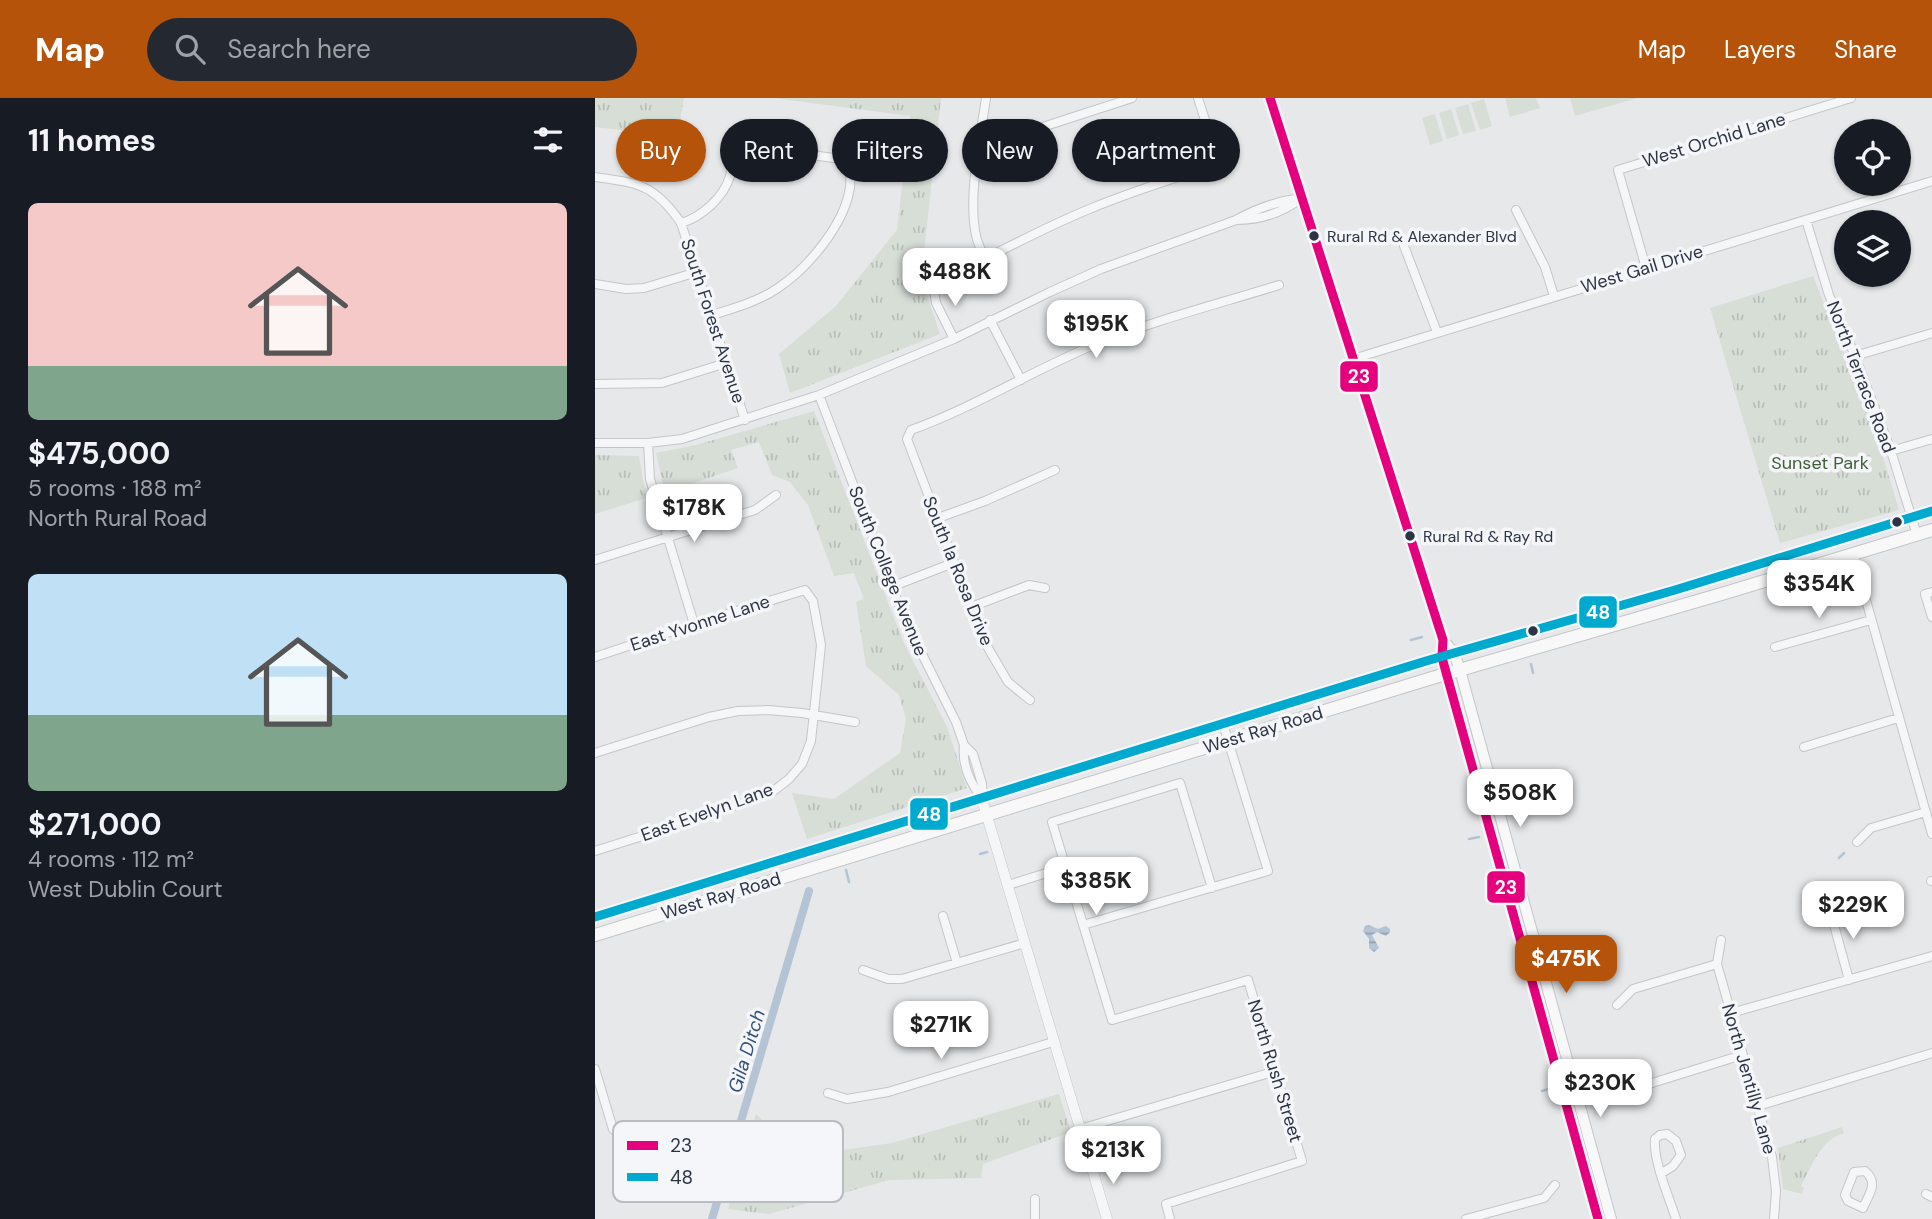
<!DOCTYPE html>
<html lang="en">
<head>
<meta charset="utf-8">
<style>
	:root { --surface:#171b24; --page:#242831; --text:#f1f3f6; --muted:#9ea1a6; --accent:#b45309 }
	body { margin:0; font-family:"DM Sans",sans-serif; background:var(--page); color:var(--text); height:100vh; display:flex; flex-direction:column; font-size:26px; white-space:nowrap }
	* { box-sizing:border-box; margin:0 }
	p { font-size:23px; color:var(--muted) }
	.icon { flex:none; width:38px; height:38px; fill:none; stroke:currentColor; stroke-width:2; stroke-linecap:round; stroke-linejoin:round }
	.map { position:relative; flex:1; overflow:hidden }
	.side { display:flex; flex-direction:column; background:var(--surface); width:595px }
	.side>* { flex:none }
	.hud { position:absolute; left:21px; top:21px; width:665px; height:63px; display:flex; gap:14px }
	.controls { position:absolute; left:1239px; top:21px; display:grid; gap:14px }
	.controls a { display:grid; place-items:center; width:77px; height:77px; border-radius:50%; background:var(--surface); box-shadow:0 2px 5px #0004; font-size:35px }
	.price { position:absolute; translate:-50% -60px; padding:0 16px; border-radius:14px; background:#fff; color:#222; font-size:23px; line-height:46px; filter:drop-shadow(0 2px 4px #0008) }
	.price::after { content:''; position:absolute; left:50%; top:42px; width:21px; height:16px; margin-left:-10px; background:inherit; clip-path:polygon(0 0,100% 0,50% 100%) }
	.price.current { background:var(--accent); color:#fff }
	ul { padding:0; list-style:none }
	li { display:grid; align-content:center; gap:14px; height:371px; padding:0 28px }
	li span { display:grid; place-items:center; height:217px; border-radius:10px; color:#555 }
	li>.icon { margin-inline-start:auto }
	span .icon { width:126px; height:126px; fill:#fffc; stroke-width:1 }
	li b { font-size:30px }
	h2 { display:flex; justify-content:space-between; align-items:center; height:84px; padding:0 28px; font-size:30px }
	.pill { padding:0 24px; border-radius:32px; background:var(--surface); box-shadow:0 2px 5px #0004; font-size:24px; line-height:63px }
	.pill.current { background:var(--accent); color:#fff }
	header { display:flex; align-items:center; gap:42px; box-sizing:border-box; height:98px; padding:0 35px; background:var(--accent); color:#fff }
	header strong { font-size:33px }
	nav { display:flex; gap:38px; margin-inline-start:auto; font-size:24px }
	.search { width:490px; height:63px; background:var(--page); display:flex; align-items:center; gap:18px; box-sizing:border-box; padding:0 24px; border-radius:38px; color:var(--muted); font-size:26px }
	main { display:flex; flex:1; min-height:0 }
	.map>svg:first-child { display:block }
	.park { fill:url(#park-tufts) }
	.pitch { fill:#d6ded6 }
	.water { fill:url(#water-rules) }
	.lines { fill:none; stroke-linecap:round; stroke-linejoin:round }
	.stream { stroke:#b4c4d5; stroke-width:2.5 }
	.canal { stroke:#b4c4d5; stroke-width:8 }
	.minor-casing { stroke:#c4c6c8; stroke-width:10 }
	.tertiary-casing { stroke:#c4c6c8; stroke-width:11 }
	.secondary-casing { stroke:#c4c6c8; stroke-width:12 }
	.primary-casing { stroke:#c2c5c8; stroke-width:14 }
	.minor { stroke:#f5f6f7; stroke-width:8 }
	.tertiary { stroke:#f5f6f7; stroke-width:10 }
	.secondary { stroke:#f8f8f8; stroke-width:10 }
	.primary { stroke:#f8f8f8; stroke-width:12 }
	.bus-1-casing { stroke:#f4f6f9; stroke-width:14 }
	.bus-2-casing { stroke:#f4f6f9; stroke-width:14 }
	.bus-1 { stroke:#e5007d; stroke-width:9 }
	.bus-2 { stroke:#00a9ce; stroke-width:9 }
	.bus-dot { fill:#2b3445; stroke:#f4f6f9; stroke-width:2.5 }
	.labels { text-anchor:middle; stroke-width:7; stroke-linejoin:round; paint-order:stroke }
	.bus-label { font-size:16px; fill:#2b3445; stroke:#f4f6f9; text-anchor:start }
	.street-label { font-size:18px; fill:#2b3445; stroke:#f4f6f9 }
	.park-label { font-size:18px; fill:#3f6138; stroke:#f4f6f9 }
	.water-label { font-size:19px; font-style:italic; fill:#34527a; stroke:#f4f6f9 }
	.key { fill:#f4f6f9; stroke:#b8bcc3; stroke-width:2 }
	.key-label { font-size:19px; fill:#2b3445 }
	.line-badge { stroke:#f4f6f9; stroke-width:2.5 }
	.badge-label { font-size:19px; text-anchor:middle; font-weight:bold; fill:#fff }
</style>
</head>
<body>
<header>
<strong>Map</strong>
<div class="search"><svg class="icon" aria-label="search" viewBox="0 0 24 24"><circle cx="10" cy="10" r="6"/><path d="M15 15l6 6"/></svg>Search here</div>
<nav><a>Map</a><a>Layers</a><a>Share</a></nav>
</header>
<main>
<section class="side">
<h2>11 homes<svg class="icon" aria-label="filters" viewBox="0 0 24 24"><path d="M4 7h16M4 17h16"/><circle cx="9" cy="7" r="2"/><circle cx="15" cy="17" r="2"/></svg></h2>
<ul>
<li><span style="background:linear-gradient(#f6c9c9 75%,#7fa58c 0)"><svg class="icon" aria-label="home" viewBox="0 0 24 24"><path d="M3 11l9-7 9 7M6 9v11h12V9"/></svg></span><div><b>$475,000</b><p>5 rooms · 188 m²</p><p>North Rural Road</p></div></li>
<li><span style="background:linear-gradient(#bfe0f5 65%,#7fa58c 0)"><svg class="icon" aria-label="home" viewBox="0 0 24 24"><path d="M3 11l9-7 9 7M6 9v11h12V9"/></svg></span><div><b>$271,000</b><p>4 rooms · 112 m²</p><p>West Dublin Court</p></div></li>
</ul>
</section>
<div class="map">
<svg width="1337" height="1121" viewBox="0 0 1337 1121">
	<defs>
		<pattern id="park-tufts" width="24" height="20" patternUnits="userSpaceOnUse" patternTransform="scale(1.75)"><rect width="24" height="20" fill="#d6ded6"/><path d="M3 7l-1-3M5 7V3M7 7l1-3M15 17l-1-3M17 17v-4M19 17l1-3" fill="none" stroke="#b8bfb9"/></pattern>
		<pattern id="water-rules" width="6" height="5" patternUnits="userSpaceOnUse" patternTransform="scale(1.75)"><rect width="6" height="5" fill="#b4c4d5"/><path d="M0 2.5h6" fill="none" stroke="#93a0af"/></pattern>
	</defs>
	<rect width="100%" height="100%" fill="#e6e8ea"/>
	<path class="park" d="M0 0H89L82 39 0 29Z
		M179 0H346L326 180 345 236 195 295 184 256 241 208 302 132 315 18Z
		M1218 178 1279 329 1304 412 1185 445 1115 210Z
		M219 313 308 543 352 629 372 690 212 741 197 695 239 701 305 655 311 621 304 597 271 568 261 504 269 501 259 475 239 478 213 407 195 384 177 377 164 344 136 352 143 370 70 395 61 355 101 347Z
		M0 357 44 358 51 400 0 416Z
		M464 996 476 1034 388 1066 386 1080 294 1082 174 1116 133 1111 161 1016 206 1058 297 1045Z
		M1247 1029 1249 1035C1225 1042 1217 1068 1206 1088L1209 1090 1207 1096 1188 1091 1183 1050Z"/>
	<path class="pitch" d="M910 0H941L945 10 915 19Z
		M975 0H1042L980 18Z
		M889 1 897 28 885 32 876 5Z
		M873 6 881 33 868 36 860 10Z
		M856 11 864 37 852 41 844 15Z
		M840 16 848 43 835 47 827 20Z
		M1259 342 1268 370 1250 376 1242 347Z"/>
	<path class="water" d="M774 827 783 831 791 828 795 831V834L791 838 782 834 777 837 784 850 779 854 774 850V841L768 833 770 828Z"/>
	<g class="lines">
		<path class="stream" d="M816 542 827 539
			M936 566 938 575
			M874 741 884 739
			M385 756 392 754
			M1244 760 1249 755
			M251 772 254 784
			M1035 962 1038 979
			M987 976 1011 969
			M947 993 957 990"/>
		<path class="canal" d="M117 1121 214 793"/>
		<g class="minor-casing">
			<path id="minor" d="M391 0C386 37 365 131 391 159
				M387 33 426 36 537 0
				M0 79C44 85 60 87 86 125L150 322
				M921 112 950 169 959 198
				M641 122C664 122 686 115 704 102
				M1211 122 1234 197 1260 258 1296 353 1322 437
				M86 125C107 119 129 99 135 78 140 63 135 61 148 48L254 62C255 70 256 80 255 89 250 126 213 170 183 190 164 203 140 210 117 217
				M809 148 842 234
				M1051 170 1023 72 1256 0
				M0 186 31 191 49 190 102 174
				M395 222 426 282
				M359 241 341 205 338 186C390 162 439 134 492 112 535 94 579 80 624 66L603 0
				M1260 258 1337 235
				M758 261 1337 83
				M0 286 67 285 131 265
				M224 297 309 520 361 624 369 647 378 656 387 686 388 704
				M0 345H53L87 341 224 297 359 241 455 194 506 171 641 122C662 110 683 103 706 100
				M53 345 55 381 99 526
				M1296 353 1337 341
				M343 420 390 403 460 372
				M1258 456 1337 736
				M0 462 160 412 181 397
				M296 489 358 465
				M1337 494 1330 496 1337 519
				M376 509 434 487 450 490
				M1180 549 1276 522
				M0 559 99 526 210 492 218 503 226 547 216 643 207 666 194 681 177 694 123 714 0 753
				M435 602 413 584 389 543 312 341 316 332C380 309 438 272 501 246 560 222 623 206 684 187
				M369 647C367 666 375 685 387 700
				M1209 649 1303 620
				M0 655 114 619 143 613 173 612 207 615 260 624
				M1262 744 1276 730 1331 714
				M1336 783H1337
				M413 787 471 769
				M1235 812 1254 882
				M348 818 362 865
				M488 827 673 773 628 626
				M1126 842 1122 866 1177 1059 1181 1093 1179 1121
				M268 872 293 881H307L430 845
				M1022 907 1038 891 1122 866
				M1136 915 1337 858
				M0 971 18 1031 40 1051 46 1059 50 1074
				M233 995 252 1001 293 994 458 944
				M978 1003 1057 985 1147 957
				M1163 1008 1337 955
				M485 1031 681 973
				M1270 1073C1284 1085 1274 1096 1268 1110L1253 1103 1250 1097 1259 1074Z
				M1067 1075 1078 1068 1086 1057 1081 1043 1072 1036 1065 1037 1060 1041C1058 1063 1074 1099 1081 1121
				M1331 1096 1337 1099
				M440 1121V1101
				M575 1121 571 1106 707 1063 653 882 517 922 457 724 585 685 617 790
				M871 1121 949 1100 960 1087"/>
		</g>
		<g class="tertiary-casing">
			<path id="tertiary" d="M389 708 512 1121"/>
		</g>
		<g class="secondary-casing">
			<path id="secondary" d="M675 0 848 542 847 559 849 567 1003 1121
				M848 542 859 555 865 572 1016 1121"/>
		</g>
		<g class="primary-casing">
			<path id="primary" d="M0 819 831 563 1080 492 1337 413
				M0 837 837 580 1130 495 1337 432"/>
		</g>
		<use href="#minor" class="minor"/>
		<use href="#tertiary" class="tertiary"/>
		<use href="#secondary" class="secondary"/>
		<use href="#primary" class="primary"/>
		<g class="bus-1-casing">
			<path id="bus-1" d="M675 0 848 542 847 559 849 567 1003 1121"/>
		</g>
		<g class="bus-2-casing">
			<path id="bus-2" d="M0 819 831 563 1080 492 1337 413"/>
		</g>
		<use href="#bus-1" class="bus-1"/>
		<use href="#bus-2" class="bus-2"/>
	</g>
	<g class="bus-dot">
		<circle cx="719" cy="138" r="6"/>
		<circle cx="1302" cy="424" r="6"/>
		<circle cx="815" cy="438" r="6"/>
		<circle cx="938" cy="533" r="6"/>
	</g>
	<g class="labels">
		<g class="bus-label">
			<text x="732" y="144">Rural Rd &amp; Alexander Blvd</text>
			<text x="828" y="444">Rural Rd &amp; Ray Rd</text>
		</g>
		<g class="street-label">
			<text transform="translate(1119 42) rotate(-17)" y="6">West Orchid Lane</text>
			<text transform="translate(1047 171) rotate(-17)" y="6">West Gail Drive</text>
			<text transform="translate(118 223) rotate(72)" y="6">South Forest Avenue</text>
			<text transform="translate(1266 279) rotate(69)" y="6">North Terrace Road</text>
			<text transform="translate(293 473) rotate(68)" y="6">South College Avenue</text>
			<text transform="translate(363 473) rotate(68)" y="6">South la Rosa Drive</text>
			<text transform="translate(105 525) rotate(-18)" y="6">East Yvonne Lane</text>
			<text transform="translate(668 632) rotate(-17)" y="6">West Ray Road</text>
			<text transform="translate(112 714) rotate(-20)" y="6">East Evelyn Lane</text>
			<text transform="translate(126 798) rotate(-17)" y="6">West Ray Road</text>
			<text transform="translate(680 973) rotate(73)" y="6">North Rush Street</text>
			<text transform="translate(1154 981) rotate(74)" y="6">North Jentilly Lane</text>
		</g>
		<g class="park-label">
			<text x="1225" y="371">Sunset Park</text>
		</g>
		<g class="water-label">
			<text transform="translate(151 953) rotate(-73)" y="7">Gila Ditch</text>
		</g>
	</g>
	<rect x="18" y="1023" width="230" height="81" rx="10" class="key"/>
	<rect x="32" y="1043" width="31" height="9" fill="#e5007d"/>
	<rect x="32" y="1075" width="31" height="8" fill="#00a9ce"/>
	<g class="key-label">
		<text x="75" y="1054">23</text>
		<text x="75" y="1086">48</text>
	</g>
	<g class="line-badge">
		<rect x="744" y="262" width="40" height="33" rx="7" fill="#e5007d"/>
		<rect x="983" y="497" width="40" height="34" rx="7" fill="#00a9ce"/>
		<rect x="314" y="699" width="40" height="34" rx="7" fill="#00a9ce"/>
		<rect x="891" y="772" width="40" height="34" rx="7" fill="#e5007d"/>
	</g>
	<g class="badge-label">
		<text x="764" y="285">23</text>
		<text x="1003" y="521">48</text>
		<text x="334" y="723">48</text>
		<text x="911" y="796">23</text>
	</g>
</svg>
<div class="controls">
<a><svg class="icon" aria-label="locate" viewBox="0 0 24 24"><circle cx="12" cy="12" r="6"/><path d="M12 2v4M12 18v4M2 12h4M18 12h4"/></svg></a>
<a><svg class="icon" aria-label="layers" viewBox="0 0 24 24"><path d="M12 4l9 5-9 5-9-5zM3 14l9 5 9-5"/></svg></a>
</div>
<b class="price" style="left:360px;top:210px">$488K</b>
<b class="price" style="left:501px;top:262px">$195K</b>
<b class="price" style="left:99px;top:446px">$178K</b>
<b class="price" style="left:1224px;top:522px">$354K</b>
<b class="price" style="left:925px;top:731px">$508K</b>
<b class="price" style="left:501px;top:819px">$385K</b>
<b class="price" style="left:1258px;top:843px">$229K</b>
<b class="price current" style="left:971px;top:897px">$475K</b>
<b class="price" style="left:346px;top:963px">$271K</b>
<b class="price" style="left:1005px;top:1021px">$230K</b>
<b class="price" style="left:518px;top:1088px">$213K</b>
<div class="hud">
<a class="pill current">Buy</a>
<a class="pill">Rent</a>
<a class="pill">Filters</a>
<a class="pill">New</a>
<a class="pill">Apartment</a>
</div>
</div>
</main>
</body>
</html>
